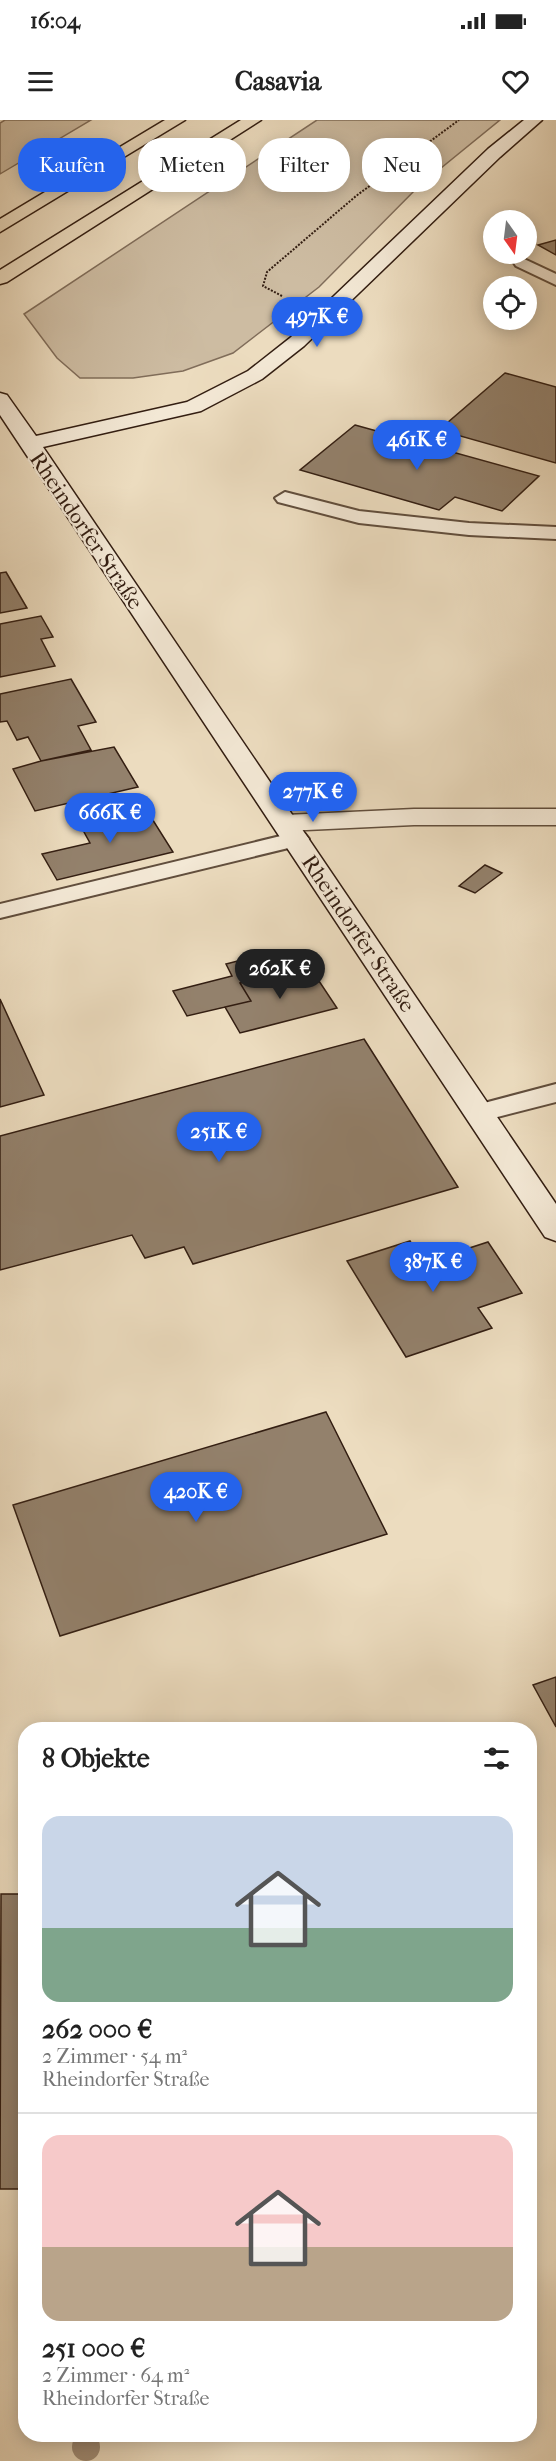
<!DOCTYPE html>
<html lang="de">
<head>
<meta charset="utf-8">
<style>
	:root { --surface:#fff; --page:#f2f2f2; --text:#222; --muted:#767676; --line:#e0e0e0; --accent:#2563eb }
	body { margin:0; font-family:"IM FELL French Canon",serif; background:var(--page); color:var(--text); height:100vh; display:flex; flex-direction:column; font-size:22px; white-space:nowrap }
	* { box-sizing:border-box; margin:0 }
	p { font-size:20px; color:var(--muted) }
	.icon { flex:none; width:33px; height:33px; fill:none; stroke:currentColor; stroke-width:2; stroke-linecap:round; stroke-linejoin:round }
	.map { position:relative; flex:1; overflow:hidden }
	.details { position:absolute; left:18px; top:1602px; width:519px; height:720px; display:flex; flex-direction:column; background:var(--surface); border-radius:24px; box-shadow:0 3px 15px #0003 }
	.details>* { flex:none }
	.guide { position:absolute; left:18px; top:18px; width:520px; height:54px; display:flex; gap:12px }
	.needle { width:39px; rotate:166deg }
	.buttons { position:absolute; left:483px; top:90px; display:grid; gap:12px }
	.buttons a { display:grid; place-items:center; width:54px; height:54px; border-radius:50%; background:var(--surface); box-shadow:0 3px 15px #0003; font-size:30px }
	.price { position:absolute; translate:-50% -51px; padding:0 14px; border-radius:21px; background:var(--accent); color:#fff; font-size:20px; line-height:39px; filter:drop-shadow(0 2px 3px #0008) }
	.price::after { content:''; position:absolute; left:50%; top:36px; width:18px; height:14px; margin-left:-9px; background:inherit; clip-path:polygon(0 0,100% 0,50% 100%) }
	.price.active { background:#222; color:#fff }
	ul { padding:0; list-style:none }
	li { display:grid; align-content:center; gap:12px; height:318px; padding:0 24px }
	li+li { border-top:2px solid var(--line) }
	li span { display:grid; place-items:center; height:186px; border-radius:18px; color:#555 }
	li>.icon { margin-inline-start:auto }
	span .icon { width:108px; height:108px; fill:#fffc; stroke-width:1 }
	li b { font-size:26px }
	h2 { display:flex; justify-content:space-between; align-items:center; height:72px; padding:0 24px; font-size:26px }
	.pill { padding:0 21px; border-radius:24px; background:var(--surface); box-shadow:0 3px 15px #0003; font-size:21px; line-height:54px }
	.pill.active { background:var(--accent); color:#fff }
	.status { display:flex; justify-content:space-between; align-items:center; height:42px; padding:0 30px; background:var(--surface); direction:ltr }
	.status svg { height:16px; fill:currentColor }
	header { display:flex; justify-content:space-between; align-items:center; height:78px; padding:0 24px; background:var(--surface); font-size:27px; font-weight:700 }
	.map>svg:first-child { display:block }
	.green { fill:#cdbca2; stroke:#806d5a; stroke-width:1.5 }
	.building { fill:#93816c; stroke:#331e12; stroke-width:1.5 }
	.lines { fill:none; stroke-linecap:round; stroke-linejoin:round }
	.service-casing { stroke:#614e3d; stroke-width:4 }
	.minor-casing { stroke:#614e3d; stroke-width:3 }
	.secondary-casing { stroke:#331e12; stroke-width:3 }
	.motorway-casing { stroke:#331e12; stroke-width:3 }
	.path { stroke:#331e12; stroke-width:2; stroke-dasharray:2 1.5; stroke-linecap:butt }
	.service { fill:#f3e8d5; fill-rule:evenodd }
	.minor { fill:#f3e8d5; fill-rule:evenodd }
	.secondary { fill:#f3e8d5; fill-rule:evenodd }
	.motorway { fill:#ecdcbf; fill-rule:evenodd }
	.tree { fill:#a08d78 }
	.labels { text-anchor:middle; stroke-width:4.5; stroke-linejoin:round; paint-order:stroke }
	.street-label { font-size:22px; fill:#331e12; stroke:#f3e8d5 }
</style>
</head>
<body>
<div class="status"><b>16:04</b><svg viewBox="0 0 49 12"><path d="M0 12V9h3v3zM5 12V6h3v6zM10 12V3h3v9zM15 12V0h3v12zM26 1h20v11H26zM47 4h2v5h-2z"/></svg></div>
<header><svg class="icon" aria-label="menu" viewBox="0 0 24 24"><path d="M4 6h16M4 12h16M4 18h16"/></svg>Casavia<svg class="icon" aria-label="heart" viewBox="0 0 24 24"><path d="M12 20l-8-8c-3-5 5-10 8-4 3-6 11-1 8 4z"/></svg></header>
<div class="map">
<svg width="556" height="2341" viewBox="0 0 556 2341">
	<rect width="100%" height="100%" fill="#ecdcbf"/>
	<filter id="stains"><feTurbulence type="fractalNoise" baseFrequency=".00333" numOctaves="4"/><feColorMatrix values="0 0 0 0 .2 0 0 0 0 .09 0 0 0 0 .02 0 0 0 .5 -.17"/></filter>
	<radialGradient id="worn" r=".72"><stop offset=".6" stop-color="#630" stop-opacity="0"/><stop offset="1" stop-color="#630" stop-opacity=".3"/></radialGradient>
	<path class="green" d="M5 0H91L0 54V3Z
		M317 0H500L419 66 319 167 233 233 183 251 133 258H80L57 238 24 194Z"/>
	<path class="building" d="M556 120V135L538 125Z
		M505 253 556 267V343L439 310Z
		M355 305 539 356 502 391 455 377 439 390 300 350Z
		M6 452 27 488 0 493V453Z
		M41 496 53 517 41 519 55 546 0 557V504Z
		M71 559 96 602 78 606 91 630 41 641 28 617 17 620 7 601 0 602V574Z
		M114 627 138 667 35 691 13 649 41 641Z
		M144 686 173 732 57 760 42 734 90 723 78 701Z
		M485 745 502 753 475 773 459 766Z
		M253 837 265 857 240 863 251 881 187 896 173 871 232 856 226 844Z
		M309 846 337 888 240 913 225 887 251 881 240 863Z
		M0 879 44 975 0 987Z
		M364 919 458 1067 193 1144 184 1127 145 1138 132 1115 0 1150V1016Z
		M410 1121 423 1143 488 1122 522 1173 478 1188 492 1208 406 1237 347 1141Z
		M326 1292 387 1414 60 1516 13 1385Z
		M556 1557V1607L533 1565Z
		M1 1774H26V2069H0Z"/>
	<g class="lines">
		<g class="service-casing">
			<path id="service" d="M522 138 556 154V165L516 146 514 143Z
				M285 372 359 391 469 403 556 407V419L469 415 359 403 278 382 275 378Z
				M297 712 305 714 309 719 305 724 0 798V784Z
				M556 964V982L478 1002 469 999 465 993 469 987Z"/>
		</g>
		<g class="minor-casing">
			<path id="minor" d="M414 689H556V705H414L285 711 276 709 272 703 276 697 285 695Z"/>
		</g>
		<g class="secondary-casing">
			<path id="secondary" d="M524 0H542L500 37 304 226 262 259 201 291 43 327 556 1084V1121L545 1117 0 295V273L7 275 36 316 187 282 248 251 290 218 488 29Z"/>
		</g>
		<g class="motorway-casing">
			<path id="motorway" d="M165 0H185L0 112V99Z
				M241 0H261L7 162 0 164V150Z"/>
		</g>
		<path class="path" d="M282 176 263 166 267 152 356 76 459 0"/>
		<use href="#service" class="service"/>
		<use href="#minor" class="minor"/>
		<use href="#secondary" class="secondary"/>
		<use href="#motorway" class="motorway"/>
	</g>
	<circle class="tree" cx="86" cy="2327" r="14"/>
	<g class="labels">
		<g class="street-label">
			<text transform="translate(87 410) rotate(56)" y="8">Rheindorfer Straße</text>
			<text transform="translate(359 813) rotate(56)" y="8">Rheindorfer Straße</text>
		</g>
	</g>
	<rect width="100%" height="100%" filter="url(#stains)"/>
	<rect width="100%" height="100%" fill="url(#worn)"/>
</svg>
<div class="buttons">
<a><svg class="needle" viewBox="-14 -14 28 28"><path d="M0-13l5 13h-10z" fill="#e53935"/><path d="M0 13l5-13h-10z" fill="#767676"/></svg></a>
<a><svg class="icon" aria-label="locate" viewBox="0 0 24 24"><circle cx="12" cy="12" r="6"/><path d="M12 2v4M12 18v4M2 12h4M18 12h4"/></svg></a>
</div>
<b class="price" style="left:317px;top:228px">497K €</b>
<b class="price" style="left:417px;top:351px">461K €</b>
<b class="price" style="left:313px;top:703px">277K €</b>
<b class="price" style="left:110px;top:724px">666K €</b>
<b class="price active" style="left:280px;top:880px">262K €</b>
<b class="price" style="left:219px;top:1043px">251K €</b>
<b class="price" style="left:433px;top:1173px">387K €</b>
<b class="price" style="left:196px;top:1403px">420K €</b>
<div class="guide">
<a class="pill active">Kaufen</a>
<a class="pill">Mieten</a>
<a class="pill">Filter</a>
<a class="pill">Neu</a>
</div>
<section class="details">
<h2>8 Objekte<svg class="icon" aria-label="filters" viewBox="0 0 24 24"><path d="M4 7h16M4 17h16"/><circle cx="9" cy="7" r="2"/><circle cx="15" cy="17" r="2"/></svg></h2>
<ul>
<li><span style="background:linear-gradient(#c9d6e8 60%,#7fa58c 0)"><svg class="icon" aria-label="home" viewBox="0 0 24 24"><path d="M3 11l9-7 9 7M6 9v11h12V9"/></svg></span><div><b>262 000 €</b><p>2 Zimmer · 54 m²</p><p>Rheindorfer Straße</p></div></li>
<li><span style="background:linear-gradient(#f6c9c9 60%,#b9a48a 0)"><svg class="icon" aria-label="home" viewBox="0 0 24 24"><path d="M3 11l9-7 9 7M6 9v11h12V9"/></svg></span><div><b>251 000 €</b><p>2 Zimmer · 64 m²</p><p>Rheindorfer Straße</p></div></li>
</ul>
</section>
</div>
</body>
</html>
